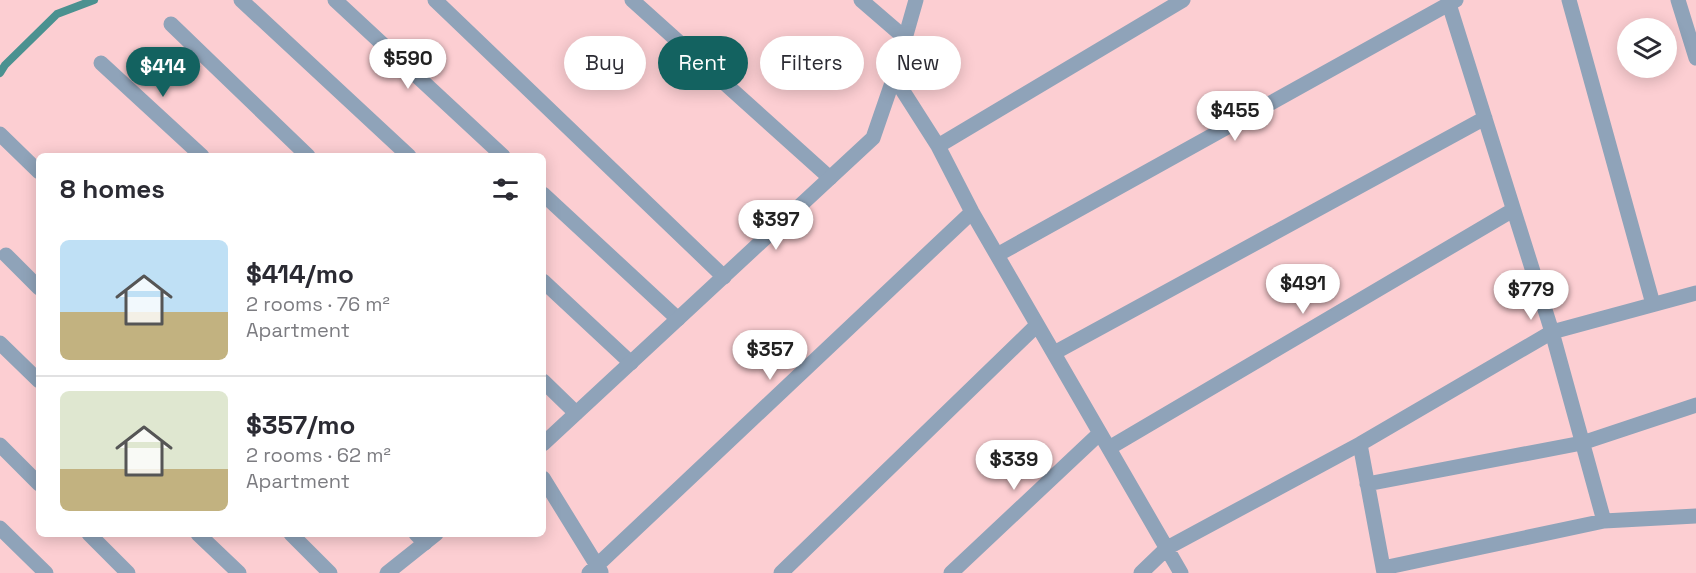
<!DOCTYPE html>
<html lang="en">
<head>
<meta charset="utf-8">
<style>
	:root { --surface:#fff; --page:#f2f2f3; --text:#2b2b33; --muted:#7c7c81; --line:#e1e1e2; --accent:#136260 }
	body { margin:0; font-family:"Space Grotesk",sans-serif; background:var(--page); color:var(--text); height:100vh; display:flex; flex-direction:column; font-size:22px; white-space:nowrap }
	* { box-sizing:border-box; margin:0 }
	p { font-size:20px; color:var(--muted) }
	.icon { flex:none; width:33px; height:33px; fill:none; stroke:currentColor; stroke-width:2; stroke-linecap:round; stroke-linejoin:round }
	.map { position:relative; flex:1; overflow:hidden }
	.details { position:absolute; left:36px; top:153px; width:510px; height:384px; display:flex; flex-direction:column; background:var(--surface); border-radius:9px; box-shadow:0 3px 15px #0003 }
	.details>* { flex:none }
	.banner { position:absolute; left:564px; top:36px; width:570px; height:54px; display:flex; gap:12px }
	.fabs { position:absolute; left:1617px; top:18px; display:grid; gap:12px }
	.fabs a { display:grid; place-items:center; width:60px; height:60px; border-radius:50%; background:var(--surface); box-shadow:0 3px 15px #0003; font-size:30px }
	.price { position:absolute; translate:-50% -51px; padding:0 14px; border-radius:21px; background:#fff; color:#222; font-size:20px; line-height:39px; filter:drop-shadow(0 2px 3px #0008) }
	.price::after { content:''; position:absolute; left:50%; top:36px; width:18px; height:14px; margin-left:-9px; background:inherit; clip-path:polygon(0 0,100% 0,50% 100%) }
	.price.selected { background:var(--accent); color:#fff }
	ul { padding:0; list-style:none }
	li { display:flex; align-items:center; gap:18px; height:150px; padding:0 24px }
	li+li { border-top:2px solid var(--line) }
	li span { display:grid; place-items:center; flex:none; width:168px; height:120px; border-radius:9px; color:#555 }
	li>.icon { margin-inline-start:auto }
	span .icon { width:72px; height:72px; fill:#fffc; stroke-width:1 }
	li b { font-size:26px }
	h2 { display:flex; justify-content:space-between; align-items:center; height:72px; padding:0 24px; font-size:26px }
	.pill { padding:0 21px; border-radius:27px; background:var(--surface); box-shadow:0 3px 15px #0003; font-size:21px; line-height:54px }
	.pill.selected { background:var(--accent); color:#fff }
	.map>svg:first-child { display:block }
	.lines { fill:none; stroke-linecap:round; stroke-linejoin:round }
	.stream { stroke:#4b9190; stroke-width:8 }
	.minor { stroke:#8fa3b9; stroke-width:15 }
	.tertiary { stroke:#8fa3b9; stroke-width:15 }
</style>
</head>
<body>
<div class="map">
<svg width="1696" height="573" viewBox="0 0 1696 573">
	<rect width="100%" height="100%" fill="#fcced2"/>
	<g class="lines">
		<path class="stream" d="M0 73 5 65 57 14 94 0"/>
		<path class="minor" d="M241 0 409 156
			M335 0 503 156
			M435 0 724 277
			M632 0 830 178
			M861 0 905 38
			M1569 0 1653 304
			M1678 0 1696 58
			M1449 4 1552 332 1604 521 1696 516
			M171 24 308 156
			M101 63 202 156
			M894 77 938 146 972 212 1181 573
			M0 134 39 172
			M938 146 1183 0
			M543 194 678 319
			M6 255 39 288
			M997 255 1456 0
			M543 281 631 363
			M0 343 39 381
			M1054 353 1485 118
			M543 381 576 413
			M1360 444 1384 573
			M0 445 39 484
			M1109 448 1513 210
			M543 478 601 572
			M1367 484 1582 443 1696 405
			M0 528 46 573
			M89 534 128 573
			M198 534 239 573
			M291 534 330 573
			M416 534 425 543
			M1383 568 1604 521
			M589 573 972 212
			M781 573 1037 325
			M951 573 1100 433
			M1141 573 1167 548 1360 444 1552 332 1696 293"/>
		<path class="tertiary" d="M543 444 873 138 894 77 916 0
			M387 573 436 534"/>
	</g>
</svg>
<div class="fabs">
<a><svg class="icon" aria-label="layers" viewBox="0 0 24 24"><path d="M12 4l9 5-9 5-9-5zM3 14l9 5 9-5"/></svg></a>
</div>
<b class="price" style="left:408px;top:90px">$590</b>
<b class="price selected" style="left:163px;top:98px">$414</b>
<b class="price" style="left:1235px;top:142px">$455</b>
<b class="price" style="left:776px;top:251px">$397</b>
<b class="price" style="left:1303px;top:315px">$491</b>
<b class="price" style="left:1531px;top:321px">$779</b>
<b class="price" style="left:770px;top:381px">$357</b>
<b class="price" style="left:1014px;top:491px">$339</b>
<div class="banner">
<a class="pill">Buy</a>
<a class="pill selected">Rent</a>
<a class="pill">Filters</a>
<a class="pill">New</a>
</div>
<section class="details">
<h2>8 homes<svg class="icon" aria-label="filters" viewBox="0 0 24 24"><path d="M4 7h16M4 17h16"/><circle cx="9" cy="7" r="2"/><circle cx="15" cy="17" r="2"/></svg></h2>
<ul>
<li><span style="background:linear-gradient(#bfe0f5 60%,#c2b280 0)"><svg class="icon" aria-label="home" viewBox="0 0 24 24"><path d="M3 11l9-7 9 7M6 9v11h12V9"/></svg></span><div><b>$414/mo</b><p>2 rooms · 76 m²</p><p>Apartment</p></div></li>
<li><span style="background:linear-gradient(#dfe7d0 65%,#c2b280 0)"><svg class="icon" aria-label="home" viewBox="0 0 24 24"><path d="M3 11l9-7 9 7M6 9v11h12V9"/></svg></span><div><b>$357/mo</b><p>2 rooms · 62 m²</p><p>Apartment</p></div></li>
</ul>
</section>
</div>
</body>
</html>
